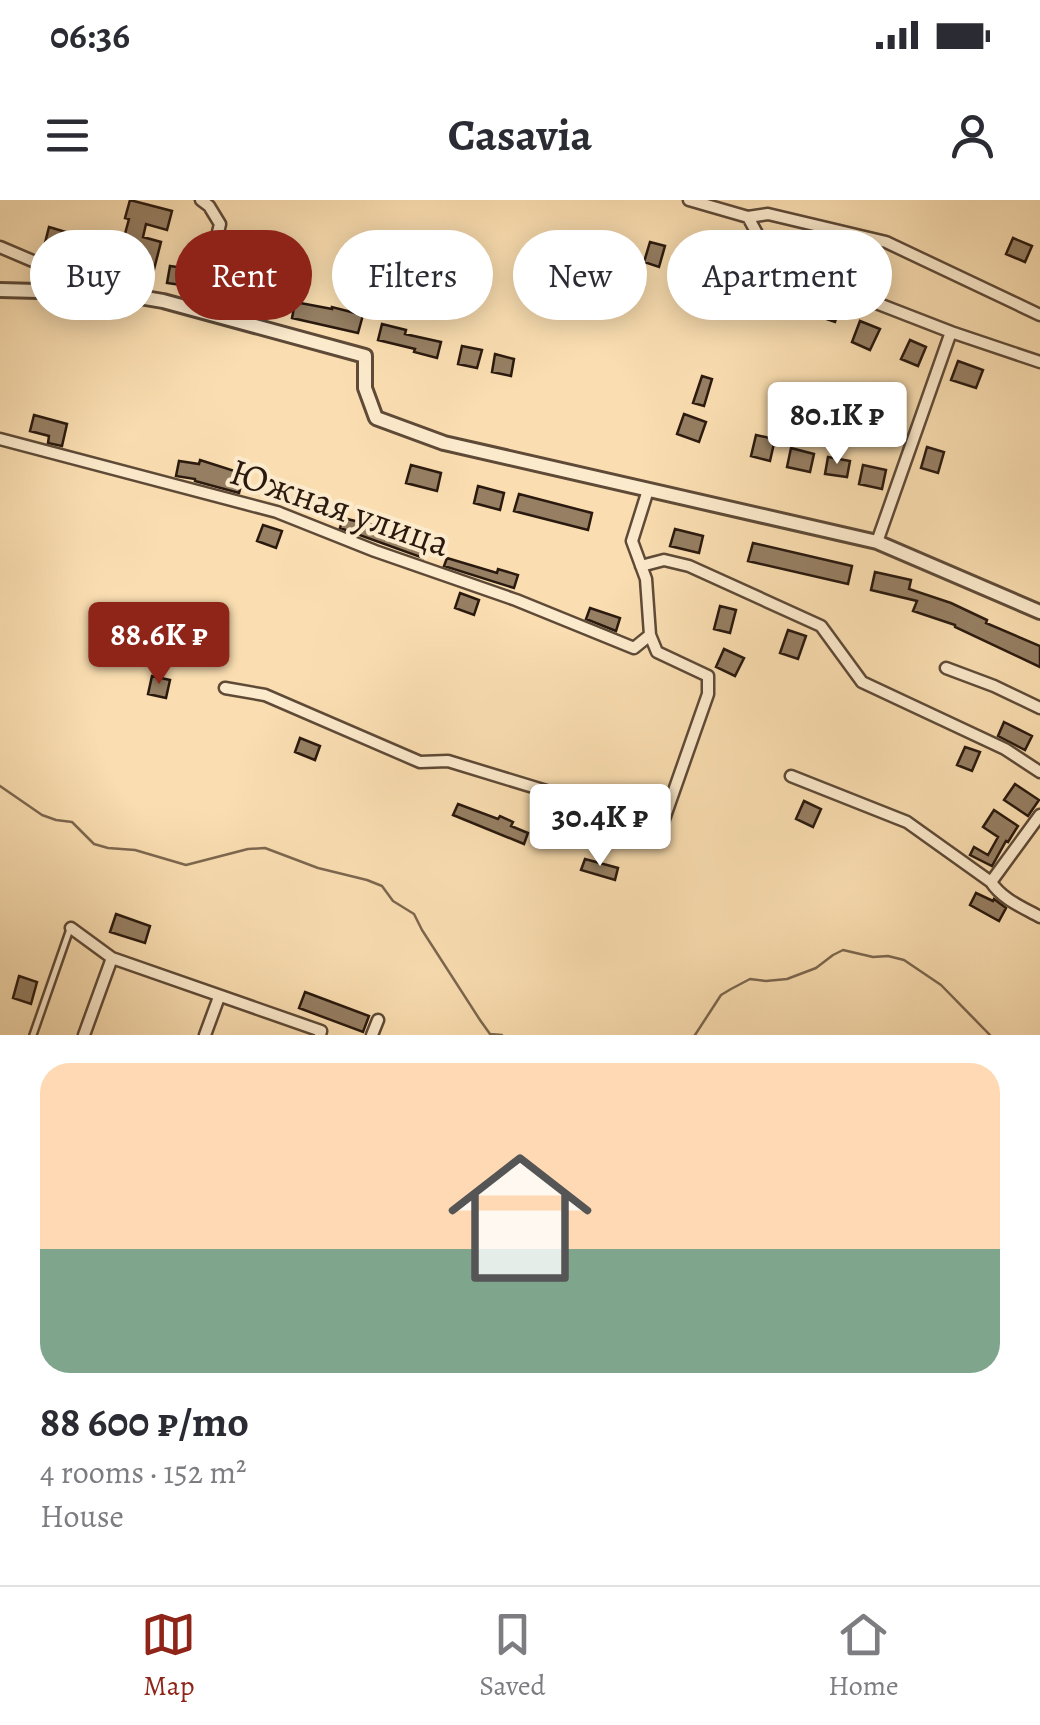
<!DOCTYPE html>
<html lang="en">
<head>
<meta charset="utf-8">
<style>
	:root { --surface:#fff; --page:#f2f2f3; --text:#2b2b33; --muted:#7c7c81; --line:#e1e1e2; --accent:#8f2418 }
	body { margin:0; font-family:Alegreya,serif; background:var(--page); color:var(--text); height:100vh; display:flex; flex-direction:column; font-size:38px; white-space:nowrap }
	* { box-sizing:border-box; margin:0 }
	p { font-size:32px; color:var(--muted) }
	.icon { flex:none; width:55px; height:55px; fill:none; stroke:currentColor; stroke-width:2; stroke-linecap:round; stroke-linejoin:round }
	.map { position:relative; height:835px; overflow:hidden }
	.panel { display:flex; flex-direction:column; background:var(--surface); flex:1 }
	.panel>* { flex:none }
	.banner { position:absolute; left:30px; top:30px; width:980px; height:90px; display:flex; gap:20px }
	.price { position:absolute; translate:-50% -85px; padding:0 22px; border-radius:10px; background:#fff; color:#222; font-size:32px; line-height:65px; filter:drop-shadow(0 2px 5px #0008) }
	.price::after { content:''; position:absolute; left:50%; top:60px; width:30px; height:22px; margin-left:-15px; background:inherit; clip-path:polygon(0 0,100% 0,50% 100%) }
	.price.on { background:var(--accent); color:#fff }
	ul { padding:0; list-style:none }
	li { display:grid; align-content:center; gap:20px; height:530px; padding:0 40px }
	li+li { border-top:2px solid var(--line) }
	li span { display:grid; place-items:center; height:310px; border-radius:30px; color:#555 }
	li>.icon { margin-inline-start:auto }
	span .icon { width:180px; height:180px; fill:#fffc; stroke-width:1 }
	li b { font-size:42px }
	.tag { padding:0 35px; border-radius:45px; background:var(--surface); box-shadow:0 5px 25px #0003; font-size:35px; line-height:90px }
	.tag.on { background:var(--accent); color:#fff }
	.status { display:flex; justify-content:space-between; align-items:center; height:70px; padding:0 50px; background:var(--surface); direction:ltr }
	.status svg { height:28px; fill:currentColor }
	header { display:flex; justify-content:space-between; align-items:center; height:130px; padding:0 40px; background:var(--surface); font-size:45px; font-weight:700 }
	.tabs { display:flex; justify-content:space-around; align-items:center; height:140px; border-top:2px solid var(--line); background:var(--surface); font-size:28px; color:var(--muted) }
	.tabs a { display:grid; justify-items:center; gap:5px }
	.tabs .on { color:var(--accent) }
	.map>svg:first-child { display:block }
	.lines { fill:none; stroke-linecap:round; stroke-linejoin:round }
	.stream { stroke:#7c674f; stroke-width:2.5 }
	.building { fill:#967f63; stroke:#2a190e; stroke-width:2.5 }
	.service-casing { stroke:#5e4a37; stroke-width:10 }
	.minor-casing { stroke:#5e4a37; stroke-width:15 }
	.tertiary-casing { stroke:#5e4a37; stroke-width:18 }
	.service { stroke:#fceacc; stroke-width:5 }
	.minor { stroke:#fceacc; stroke-width:10 }
	.tertiary { stroke:#fceacc; stroke-width:12 }
	.labels { text-anchor:middle; stroke-width:8; stroke-linejoin:round; paint-order:stroke }
	.street-label { font-size:38px; fill:#2a190e; stroke:#fceacc }
</style>
</head>
<body>
<div class="status"><b>06:36</b><svg viewBox="0 0 49 12"><path d="M0 12V9h3v3zM5 12V6h3v6zM10 12V3h3v9zM15 12V0h3v12zM26 1h20v11H26zM47 4h2v5h-2z"/></svg></div>
<header><svg class="icon" aria-label="menu" viewBox="0 0 24 24"><path d="M4 6h16M4 12h16M4 18h16"/></svg>Casavia<svg class="icon" aria-label="person" viewBox="0 0 24 24"><circle cx="12" cy="8" r="4"/><path d="M4 21q1-7 8-7t8 7"/></svg></header>
<div class="map">
<svg width="1040" height="835" viewBox="0 0 1040 835">
	<rect width="100%" height="100%" fill="#fadeb1"/>
	<filter id="stains"><feTurbulence type="fractalNoise" baseFrequency=".002" numOctaves="4"/><feColorMatrix values="0 0 0 0 .2 0 0 0 0 .09 0 0 0 0 .02 0 0 0 .5 -.17"/></filter>
	<radialGradient id="worn" r=".72"><stop offset=".6" stop-color="#630" stop-opacity="0"/><stop offset="1" stop-color="#630" stop-opacity=".3"/></radialGradient>
	<g class="lines">
		<path class="stream" d="M0 586 42 615 56 620 72 622 94 644 108 648 135 650 186 665 248 649 265 648 318 668 367 680 382 686 393 701 414 714 422 730 480 820 490 834 502 835
			M695 835 721 795 731 789 750 779 766 781 787 779 816 768 833 755 843 750 873 757 888 756 904 760 941 785 990 835"/>
	</g>
	<path class="building" d="M130 0 172 11 167 30 146 24 143 37 161 42 151 81 141 79 145 63 119 56 129 19 125 18Z
		M49 27 73 34 69 50 45 43Z
		M1013 38 1032 46 1025 62 1006 54Z
		M650 42 665 46 659 67 644 62Z
		M170 66 192 69 189 86 167 83Z
		M729 68 746 74 739 94 721 88Z
		M758 80 776 86 775 90 821 108 824 101 840 106 835 122 806 112 803 118 780 109 782 104 753 94Z
		M222 84 268 93 265 109 239 104 240 99 221 97Z
		M295 102 332 109V107L363 115 358 133 292 118Z
		M860 121 880 129 870 150 852 142Z
		M382 124 406 130 405 134 441 142 437 158 414 152 415 149 378 140Z
		M910 140 926 147 918 166 901 159Z
		M462 146 482 150 477 168 458 164Z
		M495 154 514 159 511 176 492 172Z
		M958 161 983 170 976 188 951 180Z
		M702 176 712 179 704 206 693 203Z
		M684 214 706 222 699 242 677 234Z
		M34 215 67 224 62 246 48 243 49 236 30 231Z
		M756 235 775 239 770 261 751 256Z
		M927 247 944 252 938 273 921 268Z
		M791 248 814 254 810 272 787 267Z
		M828 257 850 261 847 277 825 274Z
		M200 260 244 274 239 293 195 281V279L176 276 179 261 199 264Z
		M411 265 441 273 437 291 406 283Z
		M863 265 886 270 882 289 859 284Z
		M478 286 504 293 500 310 474 303Z
		M519 294 592 313 588 330 514 311Z
		M343 318 380 327 379 332 414 344 415 341 427 345 423 358 340 328Z
		M263 325 282 331 276 348 257 341Z
		M675 329 703 336 699 353 670 346Z
		M753 343 852 366 848 384 748 361Z
		M447 358 497 373 498 369 518 375 514 388 444 366Z
		M875 372 911 380 909 389 951 403 987 420 986 423 1040 446V467L955 427V425L913 411 917 401 871 390Z
		M460 393 479 400 474 415 455 408Z
		M720 406 736 410 730 433 714 429Z
		M590 408 620 418 616 431 586 419Z
		M788 430 806 436 798 459 780 453Z
		M724 449 744 458 735 476 716 467Z
		M152 476 170 480 166 498 148 494Z
		M1004 522 1032 536 1025 550 998 536Z
		M300 538 320 546 315 560 295 552Z
		M965 547 980 552 972 571 957 565Z
		M1015 584 1039 600 1028 616 1004 600Z
		M804 601 821 609 813 627 796 619Z
		M458 604 498 619 500 616 513 622 511 626 528 633 524 644 453 615Z
		M994 610 1018 626 1008 642 1006 641 992 666 970 655 974 647 988 655 998 637 983 627Z
		M585 659 618 668 615 680 581 670Z
		M976 693 993 701 994 699 1006 708 999 721 970 705Z
		M116 714 150 726 145 743 110 732Z
		M19 776 37 782 31 804 13 798Z
		M305 792 369 816 363 832 299 808Z"/>
	<g class="lines">
		<g class="service-casing">
			<path id="service" d="M33 835 70 729"/>
		</g>
		<g class="minor-casing">
			<path id="minor" d="M689 0 748 17 773 63 951 132 877 342
				M748 17 768 14 886 42 1040 115
				M0 47 68 76 80 87
				M199 111 220 24 209 6 201 0
				M951 132 1040 162
				M0 239 277 312 375 351 516 400 634 448 650 435
				M641 366 664 360 689 366 821 426 862 482 1005 549 1040 572
				M946 468 994 486 1040 508
				M225 488 265 495 420 562 448 561 589 604 613 630 640 634 663 622 708 494V476L657 452 650 435 646 379 632 341 648 290
				M791 576 907 622 991 682C1002 699 1022 707 1040 717
				M991 682 1040 615
				M71 728 112 758 84 835
				M112 758 321 831 320 835
				M205 835 219 797
				M372 835 378 820"/>
		</g>
		<g class="tertiary-casing">
			<path id="tertiary" d="M0 90 38 91 80 87 163 101 365 156V188L376 218 444 243 877 342 1040 412"/>
		</g>
		<use href="#service" class="service"/>
		<use href="#minor" class="minor"/>
		<use href="#tertiary" class="tertiary"/>
	</g>
	<g class="labels">
		<g class="street-label">
			<text transform="translate(340 307) rotate(19)" y="13">Южная улица</text>
		</g>
	</g>
	<rect width="100%" height="100%" filter="url(#stains)"/>
	<rect width="100%" height="100%" fill="url(#worn)"/>
</svg>
<b class="price" style="left:837px;top:267px">80.1K ₽</b>
<b class="price on" style="left:159px;top:487px">88.6K ₽</b>
<b class="price" style="left:600px;top:669px">30.4K ₽</b>
<div class="banner">
<a class="tag">Buy</a>
<a class="tag on">Rent</a>
<a class="tag">Filters</a>
<a class="tag">New</a>
<a class="tag">Apartment</a>
</div>
</div>
<section class="panel">
<ul>
<li><span style="background:linear-gradient(#ffd9b3 60%,#7fa58c 0)"><svg class="icon" aria-label="home" viewBox="0 0 24 24"><path d="M3 11l9-7 9 7M6 9v11h12V9"/></svg></span><div><b>88 600 ₽/mo</b><p>4 rooms · 152 m²</p><p>House</p></div></li>
</ul>
</section>
<nav class="tabs">
<a class="on"><svg class="icon" aria-label="map" viewBox="0 0 24 24"><path d="M3 6l6-2 6 2 6-2v14l-6 2-6-2-6 2zM9 4v14M15 6v14"/></svg>Map</a>
<a><svg class="icon" aria-label="saved" viewBox="0 0 24 24"><path d="M7 4h10v16l-5-4-5 4z"/></svg>Saved</a>
<a><svg class="icon" aria-label="home" viewBox="0 0 24 24"><path d="M3 11l9-7 9 7M6 9v11h12V9"/></svg>Home</a>
</nav>
</body>
</html>
